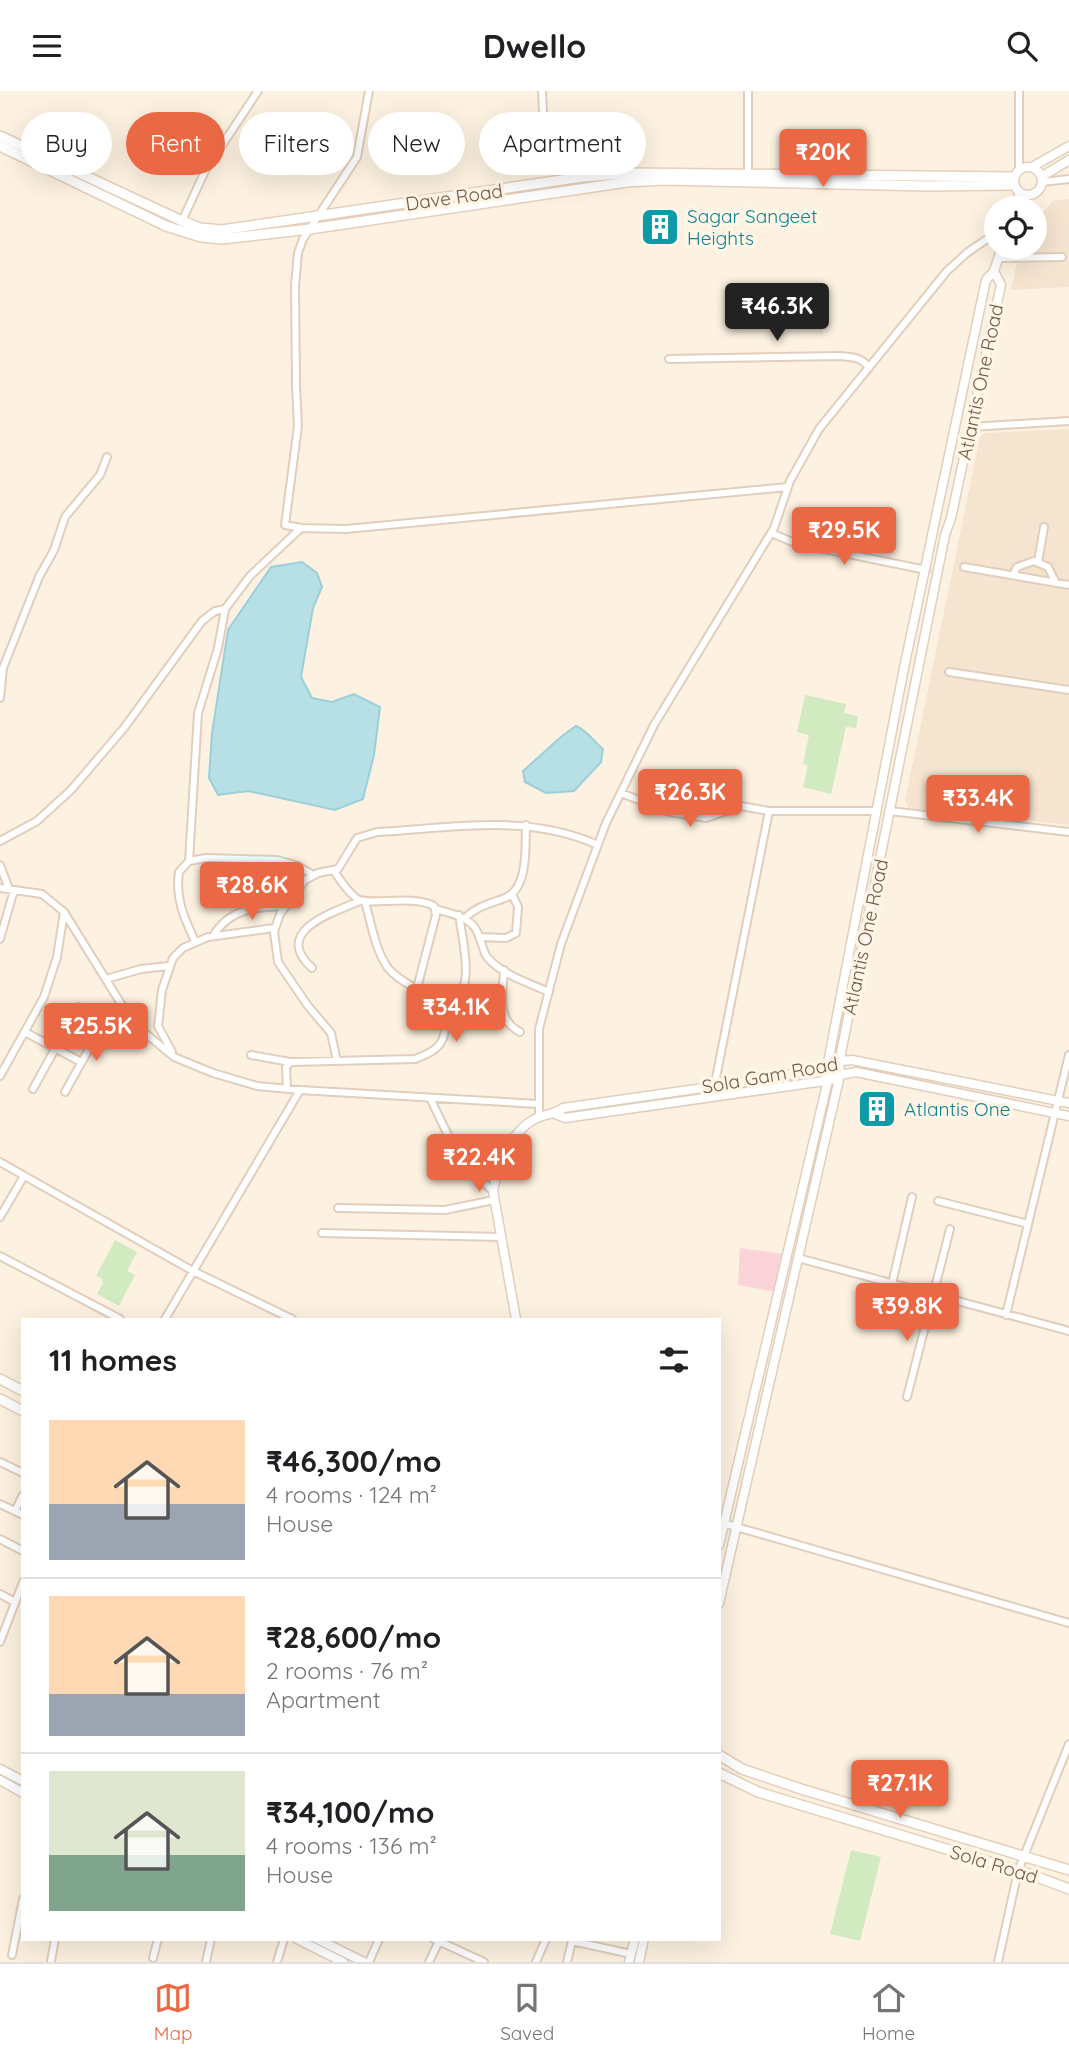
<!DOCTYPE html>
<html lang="en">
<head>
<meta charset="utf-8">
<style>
	:root { --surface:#fff; --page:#f6f6f6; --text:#202124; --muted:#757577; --line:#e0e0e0; --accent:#ea6843 }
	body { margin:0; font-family:Quicksand,sans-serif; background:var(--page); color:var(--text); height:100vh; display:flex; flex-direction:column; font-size:26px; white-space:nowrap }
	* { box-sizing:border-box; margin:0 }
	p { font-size:23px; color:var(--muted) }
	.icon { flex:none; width:38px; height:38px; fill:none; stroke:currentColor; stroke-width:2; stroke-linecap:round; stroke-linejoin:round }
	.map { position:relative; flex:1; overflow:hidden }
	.side { position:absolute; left:21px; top:1227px; width:700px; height:623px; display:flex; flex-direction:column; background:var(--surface); border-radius:0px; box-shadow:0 7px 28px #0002 }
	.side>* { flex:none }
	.guide { position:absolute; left:21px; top:21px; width:700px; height:63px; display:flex; gap:14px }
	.controls { position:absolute; left:984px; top:105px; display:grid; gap:14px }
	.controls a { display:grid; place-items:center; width:63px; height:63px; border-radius:50%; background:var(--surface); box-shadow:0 7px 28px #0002; font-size:35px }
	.price { position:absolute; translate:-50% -60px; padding:0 16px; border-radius:7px; background:var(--accent); color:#fff; font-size:23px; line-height:46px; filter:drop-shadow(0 2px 4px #0008) }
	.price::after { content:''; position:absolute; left:50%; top:42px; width:21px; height:16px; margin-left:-10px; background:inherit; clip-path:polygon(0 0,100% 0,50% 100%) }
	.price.active { background:#222; color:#fff }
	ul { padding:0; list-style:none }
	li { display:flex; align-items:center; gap:21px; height:175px; padding:0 28px }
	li+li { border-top:2px solid var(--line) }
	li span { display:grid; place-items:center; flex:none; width:196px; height:140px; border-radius:0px; color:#555 }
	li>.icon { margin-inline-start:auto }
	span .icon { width:84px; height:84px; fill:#fffc; stroke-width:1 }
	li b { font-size:30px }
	h2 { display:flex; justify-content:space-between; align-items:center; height:84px; padding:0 28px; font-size:30px }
	.tag { padding:0 24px; border-radius:32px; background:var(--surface); box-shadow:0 7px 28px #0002; font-size:24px; line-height:63px }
	.tag.active { background:var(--accent); color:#fff }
	header { display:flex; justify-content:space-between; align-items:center; height:91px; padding:0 28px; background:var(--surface); font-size:32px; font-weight:800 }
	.tabs { display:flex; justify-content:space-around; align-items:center; height:98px; border-top:2px solid var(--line); background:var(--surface); font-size:19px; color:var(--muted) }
	.tabs a { display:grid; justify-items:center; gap:4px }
	.tabs .active { color:var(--accent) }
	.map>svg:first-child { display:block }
	.residential { fill:#f4e4d0 }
	.medical { fill:#fbd4d9 }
	.green { fill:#d1eac0 }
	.water { fill:#b6dfe6; stroke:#9ccfd8; stroke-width:2 }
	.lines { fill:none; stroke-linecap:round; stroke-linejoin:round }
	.minor-casing { stroke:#e1cebd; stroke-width:10 }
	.tertiary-casing { stroke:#e1cebd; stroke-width:11 }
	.secondary-casing { stroke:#e6cfbb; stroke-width:12 }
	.minor { stroke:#fff; stroke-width:6 }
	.tertiary { stroke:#fff; stroke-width:8 }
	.secondary { stroke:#fff; stroke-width:9 }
	.labels { text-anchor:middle; stroke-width:7; stroke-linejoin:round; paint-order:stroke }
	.street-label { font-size:19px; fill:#745848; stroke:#fff6e8 }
	.culture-label { font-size:19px; fill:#0d838f; stroke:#fff6e8; text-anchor:start }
</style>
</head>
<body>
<header><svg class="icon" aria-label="menu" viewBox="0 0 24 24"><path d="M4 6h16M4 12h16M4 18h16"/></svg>Dwello<svg class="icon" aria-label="search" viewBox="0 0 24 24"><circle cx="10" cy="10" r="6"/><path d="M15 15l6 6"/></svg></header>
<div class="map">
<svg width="1069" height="1871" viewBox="0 0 1069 1871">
	<rect width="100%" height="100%" fill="#fdf2e1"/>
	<path class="residential" d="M1069 108V196L1011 199 1020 156H1034V131L1053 110Z
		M1069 338V734L908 717 905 710 980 346 985 342Z"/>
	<path class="medical" d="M740 1157 784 1163 777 1201 738 1194Z"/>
	<path class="green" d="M805 604 846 613 844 622 858 625 856 637 846 636 831 703 803 696 808 674 803 673 809 644 797 641Z
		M115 1149 137 1161 127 1180 135 1184 119 1215 97 1203 103 1192 101 1187 96 1185Z
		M851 1759 881 1766 860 1850 830 1843Z"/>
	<path class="water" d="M302 471 317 482 322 496 313 517 301 586 312 607 332 611 354 603 380 616 374 664 363 708 335 719 248 700 218 704 209 687 212 642 228 539 271 476Z
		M576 635C588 640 593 650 603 658L601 671 574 700 546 702 525 691 523 680 562 645Z"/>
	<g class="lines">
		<g class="minor-casing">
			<path id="minor" d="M369 0 357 66 303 148 298 162 295 194 296 294 298 335 285 434 301 437 346 438 788 396
				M542 0 545 60
				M1019 78V0
				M748 82V0
				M1042 91 1069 88
				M182 130 205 80 258 0
				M998 167 1062 166
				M669 268 840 265C852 266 862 266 869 277
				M970 336 1069 330
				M771 442 795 452 926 479
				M1038 471 1044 436
				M964 476 1069 494
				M1013 484 1017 476 1034 470 1048 476 1056 492
				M949 581 1069 599
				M0 607 3 577 39 486 54 459 65 426 100 384 107 366
				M621 702 670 721 706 727 741 715 769 720
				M890 720 1069 741
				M0 750 37 730 71 699 124 637 202 530 215 520 225 518
				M189 770 198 622 218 557 225 518 250 485 301 437
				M0 774 9 798
				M334 780C340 789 347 800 356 807 368 816 410 803 434 815L436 824 417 897
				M0 797 42 803 64 821 133 932 174 966 213 982 257 995 300 999
				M436 818C453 823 473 826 479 845 482 852 483 860 487 866 502 884 529 892 549 901
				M465 827C477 815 489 813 505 807 529 797 525 756 526 734
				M213 845C230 817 256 816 286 815
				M479 846 506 847 516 842 518 816 512 803
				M0 848 14 799
				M195 850C184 827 175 807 179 781L189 770 206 767 277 769 298 775 313 784
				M312 877C271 840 334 821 360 810
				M504 879C503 903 495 928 520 941
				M106 888 141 878 168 875
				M428 905C436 905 448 907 456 904 475 897 461 841 459 824
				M25 941 81 971
				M172 961 158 935 162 899 173 867 183 857 208 846 274 837
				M251 964 290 971
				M337 970 331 942 308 915 278 871 274 841 280 823 305 789 318 782 338 778 357 747 377 741C452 737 528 722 598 754
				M0 985 44 906 57 866 64 821
				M287 997 286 976 291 971 415 968C431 962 445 956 445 936 446 902 405 899 388 877 375 859 371 831 365 811
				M714 997 769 720H877
				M33 998 78 916
				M65 1001 104 931
				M431 1009 461 1071 493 1100
				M539 1026V938L561 853 606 732 654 634 774 437 790 390 819 338 947 180 968 161 996 142
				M0 1071 193 1180 292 1228
				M938 1110 1028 1133
				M338 1117 445 1119 494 1109
				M0 1126 24 1085
				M322 1142 502 1146
				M0 1165 120 1228
				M798 1167 1069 1240
				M892 1193 912 1106
				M1006 1224 1069 964
				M165 1228 300 999 538 1013
				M907 1306 950 1138
				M0 1371 23 1382
				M0 1413 23 1424
				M15 1420 23 1404
				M719 1431 1069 1532
				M0 1448 23 1460
				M0 1503 15 1511
				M0 1551 23 1491
				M434 1848 484 1871
				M572 1848V1850L631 1863
				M12 1864 23 1808
				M153 1867 158 1848
				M51 1870 55 1848
				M206 1871 211 1848
				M277 1871 284 1848
				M369 1871 379 1848
				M429 1871 440 1848
				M536 1871 546 1848
				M567 1871 572 1850
				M998 1871 1018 1780 1069 1653"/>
		</g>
		<g class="tertiary-casing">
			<path id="tertiary" d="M1014 90a14 14 0 1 1 28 0a14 14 0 1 1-28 0Z
				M1032 76 1069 55
				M1041 86 1069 69
				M1014 117 1020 102
				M555 1023 565 1027 831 989 840 984 856 981 1069 1025
				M516 1228 493 1100C497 1076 511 1041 533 1029 544 1022 552 1025 563 1017L766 988 828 976 833 971 852 969 1069 1012
				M719 1454 828 989 826 982 904 577 986 189 994 180 1002 156
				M719 1512 840 984 839 972 945 444 951 427 1001 194 994 180
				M0 1678 23 1690
				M0 1689 23 1702
				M297 1848 343 1871
				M317 1848 364 1871
				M629 1871 635 1848
				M639 1871 644 1848"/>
		</g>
		<g class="secondary-casing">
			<path id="secondary" d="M0 45 182 130 200 137 222 139 582 86 633 82 1014 86
				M0 55 166 135 201 146 222 148 310 138 627 91 663 89 927 95 1014 94
				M0 1288 23 1300
				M0 1308 23 1320
				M719 1664 742 1678 801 1698 1069 1779
				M719 1682 758 1701 1029 1783 1069 1798"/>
		</g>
		<use href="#minor" class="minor"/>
		<use href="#tertiary" class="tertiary"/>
		<use href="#secondary" class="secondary"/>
	</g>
	<defs>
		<g id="building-square" transform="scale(2.0125)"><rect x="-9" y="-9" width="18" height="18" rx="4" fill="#0f9aa8" stroke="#fff6e8"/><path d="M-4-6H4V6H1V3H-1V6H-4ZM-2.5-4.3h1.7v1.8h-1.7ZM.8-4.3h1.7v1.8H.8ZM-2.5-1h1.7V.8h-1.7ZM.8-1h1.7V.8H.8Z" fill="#fff"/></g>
	</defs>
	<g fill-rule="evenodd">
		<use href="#building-square" x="660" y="136"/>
		<use href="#building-square" x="877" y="1018"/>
	</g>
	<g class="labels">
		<g class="street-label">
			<text transform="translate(454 106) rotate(-8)" y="7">Dave Road</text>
			<text transform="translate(980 291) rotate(-78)" y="7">Atlantis One Road</text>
			<text transform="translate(865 846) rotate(-78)" y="7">Atlantis One Road</text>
			<text transform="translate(770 984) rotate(-10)" y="7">Sola Gam Road</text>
			<text transform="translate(994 1773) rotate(17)" y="7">Sola Road</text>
		</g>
		<g class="culture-label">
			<text x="687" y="132">Sagar Sangeet<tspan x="687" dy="22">Heights</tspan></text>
			<text x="904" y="1025">Atlantis One</text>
		</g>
	</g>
</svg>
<div class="controls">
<a><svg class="icon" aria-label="locate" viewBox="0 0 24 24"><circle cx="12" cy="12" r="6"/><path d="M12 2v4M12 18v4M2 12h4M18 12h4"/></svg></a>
</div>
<b class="price" style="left:823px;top:98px">₹20K</b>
<b class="price active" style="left:777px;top:252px">₹46.3K</b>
<b class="price" style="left:844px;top:476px">₹29.5K</b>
<b class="price" style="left:690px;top:738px">₹26.3K</b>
<b class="price" style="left:978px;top:744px">₹33.4K</b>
<b class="price" style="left:252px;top:831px">₹28.6K</b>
<b class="price" style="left:456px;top:953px">₹34.1K</b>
<b class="price" style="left:96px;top:972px">₹25.5K</b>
<b class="price" style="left:479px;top:1103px">₹22.4K</b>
<b class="price" style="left:907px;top:1252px">₹39.8K</b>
<b class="price" style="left:900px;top:1729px">₹27.1K</b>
<div class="guide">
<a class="tag">Buy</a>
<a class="tag active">Rent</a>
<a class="tag">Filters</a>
<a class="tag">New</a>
<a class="tag">Apartment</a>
</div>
<section class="side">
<h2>11 homes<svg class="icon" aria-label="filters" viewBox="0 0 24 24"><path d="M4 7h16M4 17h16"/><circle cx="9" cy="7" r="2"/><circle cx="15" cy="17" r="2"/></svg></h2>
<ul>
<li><span style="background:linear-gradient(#ffd9b3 60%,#9aa5b1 0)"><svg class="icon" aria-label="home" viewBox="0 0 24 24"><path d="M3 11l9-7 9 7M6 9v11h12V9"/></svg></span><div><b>₹46,300/mo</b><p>4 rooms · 124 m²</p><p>House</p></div></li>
<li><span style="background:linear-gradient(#ffd9b3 70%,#9aa5b1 0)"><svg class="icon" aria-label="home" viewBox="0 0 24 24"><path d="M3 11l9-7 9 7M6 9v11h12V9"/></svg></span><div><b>₹28,600/mo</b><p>2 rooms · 76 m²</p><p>Apartment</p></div></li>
<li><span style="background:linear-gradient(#dfe7d0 60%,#7fa58c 0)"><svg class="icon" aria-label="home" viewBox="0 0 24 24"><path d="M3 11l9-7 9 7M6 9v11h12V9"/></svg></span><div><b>₹34,100/mo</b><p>4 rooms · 136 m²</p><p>House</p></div></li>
</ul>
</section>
</div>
<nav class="tabs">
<a class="active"><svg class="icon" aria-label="map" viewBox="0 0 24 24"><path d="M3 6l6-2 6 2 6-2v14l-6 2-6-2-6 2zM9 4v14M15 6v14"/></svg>Map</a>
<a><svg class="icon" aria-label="saved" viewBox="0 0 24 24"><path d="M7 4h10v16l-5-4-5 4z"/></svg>Saved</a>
<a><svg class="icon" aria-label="home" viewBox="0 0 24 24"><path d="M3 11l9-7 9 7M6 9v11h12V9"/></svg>Home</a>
</nav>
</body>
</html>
